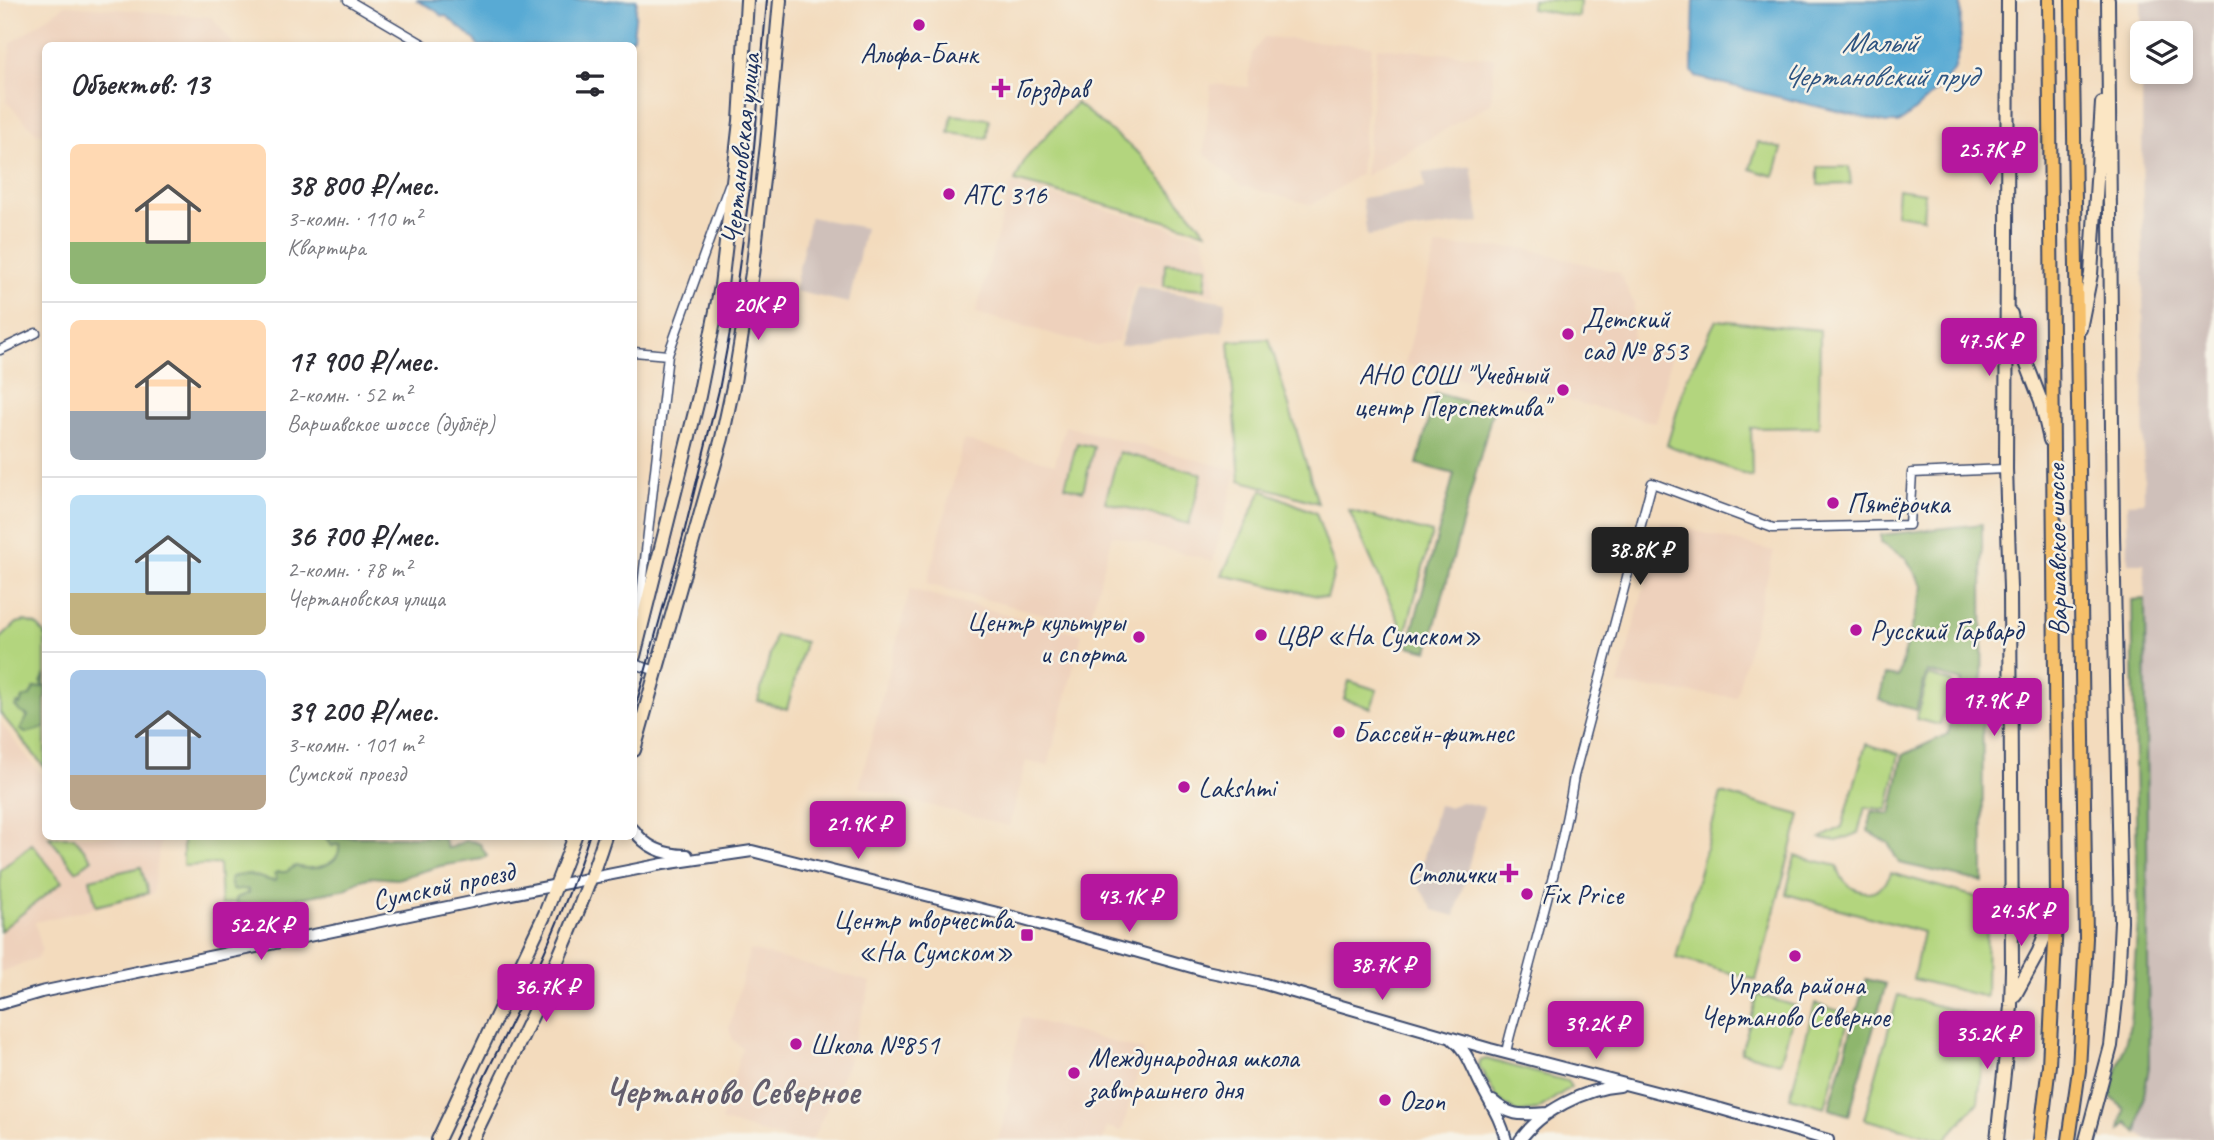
<!DOCTYPE html>
<html lang="ru">
<head>
<meta charset="utf-8">
<style>
	:root { --surface:#fff; --page:#f7f7f7; --text:#2b2b33; --muted:#7c7c81; --line:#e1e1e2; --accent:#b5179e }
	body { margin:0; font-family:Caveat,sans-serif; background:var(--page); color:var(--text); height:100vh; display:flex; flex-direction:column; font-size:26px; white-space:nowrap }
	* { box-sizing:border-box; margin:0 }
	p { font-size:23px; color:var(--muted) }
	.icon { flex:none; width:38px; height:38px; fill:none; stroke:currentColor; stroke-width:2; stroke-linecap:round; stroke-linejoin:round }
	.map { position:relative; flex:1; overflow:hidden }
	.panel { position:absolute; left:42px; top:42px; width:595px; height:798px; display:flex; flex-direction:column; background:var(--surface); border-radius:10px; box-shadow:0 4px 10px #0003 }
	.panel>* { flex:none }
	.buttons { position:absolute; left:2130px; top:21px; display:grid; gap:14px }
	.buttons a { display:grid; place-items:center; width:63px; height:63px; border-radius:10px; background:var(--surface); box-shadow:0 4px 10px #0003; font-size:35px }
	.price { position:absolute; translate:-50% -60px; padding:0 16px; border-radius:7px; background:var(--accent); color:#fff; font-size:23px; line-height:46px; filter:drop-shadow(0 2px 4px #0008) }
	.price::after { content:''; position:absolute; left:50%; top:42px; width:21px; height:16px; margin-left:-10px; background:inherit; clip-path:polygon(0 0,100% 0,50% 100%) }
	.price.selected { background:#222; color:#fff }
	ul { padding:0; list-style:none }
	li { display:flex; align-items:center; gap:21px; height:175px; padding:0 28px }
	li+li { border-top:2px solid var(--line) }
	li span { display:grid; place-items:center; flex:none; width:196px; height:140px; border-radius:10px; color:#555 }
	li>.icon { margin-inline-start:auto }
	span .icon { width:84px; height:84px; fill:#fffc; stroke-width:1 }
	li b { font-size:30px }
	h2 { display:flex; justify-content:space-between; align-items:center; height:84px; padding:0 28px; font-size:30px }
	.map>svg:first-child { display:block }
	.built { fill:#eed1bc }
	.industrial { fill:#cfc0ba }
	.green { fill:#b3d57e; stroke:#67826e; stroke-width:2 }
	.forest { fill:#8eb66d; stroke:#547266; stroke-width:2 }
	.water { fill:#59aad4; stroke:#3a6c99; stroke-width:2 }
	.lines { fill:none; stroke-linecap:round; stroke-linejoin:round }
	.minor-casing { stroke:#3b496c; stroke-width:11 }
	.tertiary-casing { stroke:#3b496c; stroke-width:14 }
	.secondary-casing { stroke:#3b496c; stroke-width:16 }
	.primary-casing { stroke:#3b496c; stroke-width:16 }
	.minor { stroke:#fff; stroke-width:8 }
	.tertiary { stroke:#fff; stroke-width:10 }
	.secondary { stroke:#fbe6c4; stroke-width:12 }
	.primary { stroke:#f6c06b; stroke-width:12 }
	.tram { stroke:#1b2f5e; stroke-width:2 }
	.poi-dot { fill:#b5179e; stroke:#f7f3e8; stroke-width:2.5 }
	.labels { text-anchor:middle; stroke-width:5; stroke-linejoin:round; paint-order:stroke }
	.poi-label { font-size:28px; fill:#1b2f5e; stroke:#f7f3e8; text-anchor:start }
	.street-label { font-size:28px; fill:#1b2f5e; stroke:#f7f3e8 }
	.water-label { font-size:30px; font-style:italic; fill:#2e5481; stroke:#f7f3e8 }
	.district-label { font-size:35px; font-weight:bold; fill:#635e6d; stroke:#f7f3e8 }
</style>
</head>
<body>
<div class="map">
<svg width="2214" height="1140" viewBox="0 0 2214 1140">
	<rect width="100%" height="100%" fill="#f7f3e8"/>
	<filter id="ink" filterUnits="userSpaceOnUse"><feTurbulence type="fractalNoise" baseFrequency=".0143" numOctaves="2"/><feDisplacementMap in="SourceGraphic" scale="14" xChannelSelector="R" yChannelSelector="G"/><feConvolveMatrix kernelMatrix="1 2 1 2 8 2 1 2 1" color-interpolation-filters="sRGB"/></filter>
	<filter id="wash" filterUnits="userSpaceOnUse"><feTurbulence type="fractalNoise" baseFrequency=".00686" numOctaves="4" result="noise"/><feDisplacementMap in="SourceGraphic" scale="28" xChannelSelector="R" yChannelSelector="G"/><feGaussianBlur stdDeviation="1.57" result="paint"/><feColorMatrix in="noise" values="0 0 0 0 0 0 0 0 0 0 0 0 0 0 0 0 0 1.4 0 .05"/><feComposite in="paint" operator="in"/></filter>
	<g filter="url(#wash)">
		<rect width="100%" height="100%" fill="#f3dbbd"/>
		<path class="built" d="M66 5 212 17 234 45 46 46 45 134 36 133 6 101 11 43Z
			M1264 37 1372 46 1360 174 1312 205 1240 185 1204 153 1211 84 1248 87 1252 54Z
			M1377 47 1495 58 1491 103 1365 176Z
			M1011 184 1202 236 1212 266 1215 295 1135 283 1119 341 1097 346 976 313Z
			M1436 246 1525 248 1620 273 1634 304 1633 339 1641 349 1674 343 1656 423 1491 380 1489 386 1405 364Z
			M1065 426 1237 470 1213 561 1112 535 1088 626 927 584 964 440 1055 464Z
			M1661 522 1774 551 1736 697 1618 685Z
			M910 589 1082 634 1048 766 1026 761 1009 826 859 787Z
			M0 722 45 779 46 836 161 837 153 894 35 922 42 949 37 958 0 972Z
			M750 950 871 982 848 1063 812 1140H790L721 1121 742 1048 733 1040 729 1029Z
			M1022 1017 1144 1051 1122 1131 1107 1127 1103 1140H998L1010 1096 1006 1094Z"/>
		<path class="industrial" d="M2141 0H2214V1140H2147L2137 1133 2149 1067 2145 582 2144 563H2128L2127 503 2144 502 2142 72H2180V33H2142V45Z
			M1471 166 1480 222 1367 236 1362 198 1425 188 1423 173Z
			M810 217 865 228 849 303 794 291Z
			M1137 286 1226 302 1223 331 1120 346Z
			M1462 802 1484 807 1455 916 1433 910 1417 883 1438 805 1448 807Z"/>
		<path class="green" d="M1532 0H1580L1579 17 1531 9Z
			M1076 103 1141 155 1206 232 1015 181 1026 158Z
			M952 115 989 119 987 138 949 133Z
			M1758 142 1782 149 1774 176 1750 169Z
			M1818 167H1849L1851 184 1818 185Z
			M1898 189 1925 193 1923 218 1896 214Z
			M1165 263 1207 266 1205 289 1164 286Z
			M1716 320 1820 330 1819 427 1751 428 1752 477 1667 445 1687 378Z
			M1269 339 1318 503 1240 480 1229 341Z
			M1077 443 1094 447 1083 491 1065 486Z
			M1119 452 1202 474 1189 524 1105 502Z
			M1262 490 1316 513 1335 569 1327 598 1222 575Z
			M1349 510 1432 533 1405 635Z
			M25 621 37 625 45 634V768L0 713V639L17 623Z
			M775 635 805 642 787 709 758 701Z
			M1928 675 1952 682 1940 725 1916 719Z
			M1349 681 1377 690 1371 708 1344 699Z
			M1866 744 1899 754 1888 810 1865 807 1858 833 1837 841 1821 838 1842 827Z
			M1721 793 1800 815 1756 980 1676 958Z
			M183 836 423 837 428 862 221 905 219 864 183 866Z
			M49 837H74L92 859 76 871Z
			M32 844 62 882 0 931V870Z
			M1795 856 1838 866C1839 885 1864 900 1881 887 1886 884 1889 878 1891 873L1987 900 1986 997 1913 979 1923 932 1786 894Z
			M141 867 148 893 96 906 90 879Z
			M1758 995 1796 1006 1780 1063 1741 1052Z
			M1898 995 1987 1019 1978 1102 1945 1140 1864 1119Z
			M1815 1004 1850 1014 1825 1107 1790 1097Z
			M1486 1059 1567 1081 1571 1087 1537 1110 1517 1113 1497 1098 1479 1066 1480 1061Z"/>
		<path class="forest" d="M1436 393 1493 409 1428 651 1408 646 1454 474 1417 464Z
			M1982 524V529L1983 882 1899 863 1888 843 1868 831 1872 811 1891 814 1903 755 1948 734 1962 681 1927 672 1916 710 1879 700 1885 675 1898 677 1923 587 1906 558 1881 543V535Z
			M2145 599 2149 1067 2137 1133 2127 1122 2120 1130 2124 1109 2110 1096 2130 1025 2138 921 2132 600Z
			M45 674V726L41 729 25 733 20 729 28 716 20 712 15 706 18 703 20 705 22 698 30 696 34 688 43 687 41 683Z
			M325 837H443L447 848C463 847 459 835 480 844L487 856 482 859 440 866 397 879 371 877 358 881 346 889 260 906 237 904 236 898 249 893V890L241 889 237 891 232 889 230 880 232 877C252 870 257 879 275 881L277 878 274 874 277 872H286L295 866C312 872 342 866 339 844L331 846Z
			M1866 979 1886 984 1849 1115 1829 1109Z"/>
		<path class="water" d="M416 0H637L633 37 623 45 478 46 476 41 446 16H442L434 9Z
			M1694 0H1961L1960 49 1954 71 1935 92 1904 120 1898 123H1886L1696 77 1692 71Z"/>
	</g>
	<g filter="url(#ink)">
		<g class="lines">
			<g class="minor-casing">
				<path id="minor" d="M348 0 426 46
					M0 350 36 333
					M634 352 668 355
					M638 622 668 355 729 185
					M634 664 657 671
					M1506 1053C1510 1030 1518 1009 1524 986 1542 917 1563 847 1574 776L1652 483 1773 528 1909 525 1912 473 2006 469"/>
			</g>
			<g class="tertiary-casing">
				<path id="tertiary" d="M634 830C646 848 666 855 687 855
					M0 1004 41 992 481 900 663 864 752 851 1017 918 1206 971 1258 982 1490 1049 1721 1109 1828 1140
					M1452 1039C1465 1049 1469 1060 1476 1075 1486 1098 1500 1115 1506 1140
					M1493 1101C1514 1119 1524 1114 1549 1113
					M1520 1140C1541 1111 1584 1089 1620 1086"/>
			</g>
			<g class="secondary-casing">
				<path id="secondary" d="M2011 314 2014 331 2041 401 2050 440
					M2080 329 2091 274 2102 103
					M634 656 699 396 721 286 740 121 747 0
					M634 750 722 438 734 382 752 273 767 145 780 0
					M2015 995 2039 951 2055 907
					M438 1140 545 914 575 836
					M472 1140C520 1041 571 942 605 836
					M1997 1140 2011 1006 2012 970 2010 588 2006 469 2008 0
					M2086 1140 2111 1046 2118 981 2121 921 2113 533 2108 0"/>
			</g>
			<g class="primary-casing">
				<path id="primary" d="M2040 1140 2049 1065 2057 900 2049 0
					M2069 1140 2079 1070 2086 938 2072 0"/>
			</g>
			<use href="#minor" class="minor"/>
			<use href="#tertiary" class="tertiary"/>
			<use href="#secondary" class="secondary"/>
			<use href="#primary" class="primary"/>
			<path class="tram" d="M634 712 685 529 719 390 730 332 751 181 767 0
				M454 1140C501 1040 556 942 589 836"/>
		</g>
	</g>
	<g class="poi-dot">
		<circle cx="919" cy="25" r="7"/>
		<path d="M997.5 77.5h7v7h7v7h-7v7h-7v-7h-7v-7h7z"/>
		<circle cx="949" cy="194" r="7"/>
		<circle cx="1568" cy="334" r="7"/>
		<circle cx="1563" cy="390" r="7"/>
		<circle cx="1833" cy="503" r="7"/>
		<circle cx="1856" cy="630" r="7"/>
		<circle cx="1261" cy="635" r="7"/>
		<circle cx="1139" cy="637" r="7"/>
		<circle cx="1339" cy="732" r="7"/>
		<circle cx="1184" cy="787" r="7"/>
		<path d="M1505.5 862.5h7v7h7v7h-7v7h-7v-7h-7v-7h7z"/>
		<circle cx="1527" cy="894" r="7"/>
		<rect x="1020" y="928" width="14" height="14" rx="3.5"/>
		<circle cx="1795" cy="956" r="7"/>
		<circle cx="796" cy="1044" r="7"/>
		<circle cx="1074" cy="1073" r="7"/>
		<circle cx="1385" cy="1100" r="7"/>
	</g>
	<g class="labels">
		<g class="poi-label">
			<text x="919" y="63" text-anchor="middle">Альфа-Банк</text>
			<text x="1015" y="98">Горздрав</text>
			<text x="963" y="204">АТС 316</text>
			<text x="1582" y="328">Детский<tspan x="1582" dy="32">сад № 853</tspan></text>
			<text x="1549" y="384" text-anchor="end">АНО СОШ "Учебный<tspan x="1549" dy="32">центр Перспектива"</tspan></text>
			<text x="1847" y="513">Пятёрочка</text>
			<text x="1125" y="631" text-anchor="end">Центр культуры<tspan x="1125" dy="32">и спорта</tspan></text>
			<text x="1870" y="640">Русский Гарвард</text>
			<text x="1275" y="645">ЦВР «На Сумском»</text>
			<text x="1353" y="742">Бассейн-фитнес</text>
			<text x="1198" y="797">Lakshmi</text>
			<text x="1495" y="883" text-anchor="end">Столички</text>
			<text x="1541" y="904">Fix Price</text>
			<text x="1013" y="929" text-anchor="end">Центр творчества<tspan x="1013" dy="32">«На Сумском»</tspan></text>
			<text x="1795" y="994" text-anchor="middle">Управа района<tspan x="1795" dy="32">Чертаново Северное</tspan></text>
			<text x="810" y="1054">Школа №851</text>
			<text x="1088" y="1067">Международная школа<tspan x="1088" dy="32">завтрашнего дня</tspan></text>
			<text x="1399" y="1110">Ozon</text>
		</g>
		<g class="street-label">
			<text transform="translate(740 149) rotate(-84)" y="10">Чертановская улица</text>
			<text transform="translate(2056 550) rotate(-91)" y="10">Варшавское шоссе</text>
			<text transform="translate(443 885) rotate(-12)" y="10">Сумской проезд</text>
		</g>
		<g class="water-label">
			<text x="1879" y="52">Малый<tspan x="1879" dy="34">Чертановский пруд</tspan></text>
		</g>
		<g class="district-label">
			<text x="732" y="1103">Чертаново Северное</text>
		</g>
	</g>
</svg>
<div class="buttons">
<a><svg class="icon" aria-label="layers" viewBox="0 0 24 24"><path d="M12 4l9 5-9 5-9-5zM3 14l9 5 9-5"/></svg></a>
</div>
<b class="price" style="left:1990px;top:187px">25.7K ₽</b>
<b class="price" style="left:758px;top:342px">20K ₽</b>
<b class="price" style="left:1989px;top:378px">47.5K ₽</b>
<b class="price selected" style="left:1640px;top:587px">38.8K ₽</b>
<b class="price" style="left:1994px;top:738px">17.9K ₽</b>
<b class="price" style="left:858px;top:861px">21.9K ₽</b>
<b class="price" style="left:1129px;top:934px">43.1K ₽</b>
<b class="price" style="left:2021px;top:948px">24.5K ₽</b>
<b class="price" style="left:261px;top:962px">52.2K ₽</b>
<b class="price" style="left:1382px;top:1002px">38.7K ₽</b>
<b class="price" style="left:546px;top:1024px">36.7K ₽</b>
<b class="price" style="left:1596px;top:1061px">39.2K ₽</b>
<b class="price" style="left:1987px;top:1071px">35.2K ₽</b>
<section class="panel">
<h2>Объектов: 13<svg class="icon" aria-label="filters" viewBox="0 0 24 24"><path d="M4 7h16M4 17h16"/><circle cx="9" cy="7" r="2"/><circle cx="15" cy="17" r="2"/></svg></h2>
<ul>
<li><span style="background:linear-gradient(#ffd9b3 70%,#8fb573 0)"><svg class="icon" aria-label="home" viewBox="0 0 24 24"><path d="M3 11l9-7 9 7M6 9v11h12V9"/></svg></span><div><b>38 800 ₽/мес.</b><p>3-комн. · 110 m²</p><p>Квартира</p></div></li>
<li><span style="background:linear-gradient(#ffd9b3 65%,#9aa5b1 0)"><svg class="icon" aria-label="home" viewBox="0 0 24 24"><path d="M3 11l9-7 9 7M6 9v11h12V9"/></svg></span><div><b>17 900 ₽/мес.</b><p>2-комн. · 52 m²</p><p>Варшавское шоссе (дублёр)</p></div></li>
<li><span style="background:linear-gradient(#bfe0f5 70%,#c2b280 0)"><svg class="icon" aria-label="home" viewBox="0 0 24 24"><path d="M3 11l9-7 9 7M6 9v11h12V9"/></svg></span><div><b>36 700 ₽/мес.</b><p>2-комн. · 78 m²</p><p>Чертановская улица</p></div></li>
<li><span style="background:linear-gradient(#a9c7e8 75%,#b9a48a 0)"><svg class="icon" aria-label="home" viewBox="0 0 24 24"><path d="M3 11l9-7 9 7M6 9v11h12V9"/></svg></span><div><b>39 200 ₽/мес.</b><p>3-комн. · 101 m²</p><p>Сумской проезд</p></div></li>
</ul>
</section>
</div>
</body>
</html>
